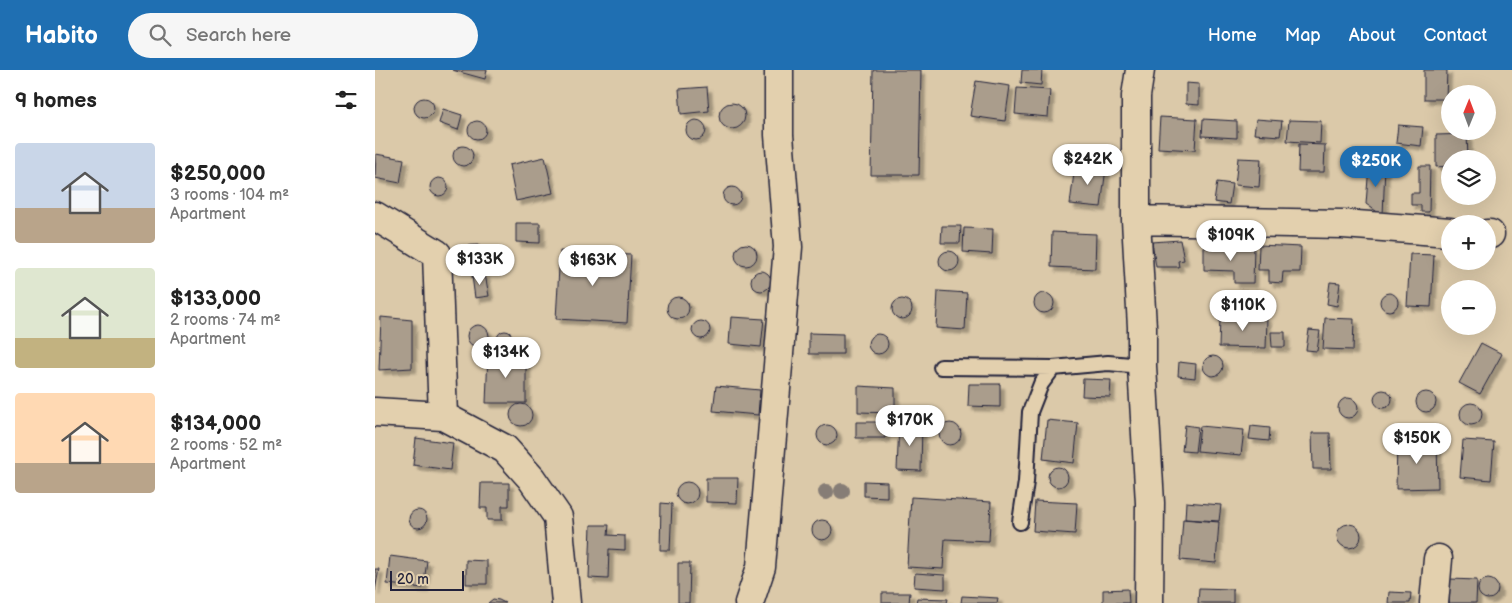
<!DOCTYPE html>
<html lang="en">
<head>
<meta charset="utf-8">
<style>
	:root { --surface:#fff; --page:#f6f6f6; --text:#222; --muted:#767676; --accent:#1f6fb2 }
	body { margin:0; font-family:"Balsamiq Sans",sans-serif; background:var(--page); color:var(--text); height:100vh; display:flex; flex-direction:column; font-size:19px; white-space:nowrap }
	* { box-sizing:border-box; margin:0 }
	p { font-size:16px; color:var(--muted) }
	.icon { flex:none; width:28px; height:28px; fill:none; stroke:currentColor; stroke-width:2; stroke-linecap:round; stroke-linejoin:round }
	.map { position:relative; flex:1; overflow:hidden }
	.drawer { display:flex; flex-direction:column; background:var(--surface); width:375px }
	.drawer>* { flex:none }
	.needle { width:32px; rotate:1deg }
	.tools { position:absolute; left:1066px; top:15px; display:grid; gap:10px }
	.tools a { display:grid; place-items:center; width:55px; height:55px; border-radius:50%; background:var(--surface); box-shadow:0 5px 20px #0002; font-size:25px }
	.scale { position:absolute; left:15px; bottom:12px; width:74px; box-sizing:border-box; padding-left:5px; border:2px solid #22223b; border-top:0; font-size:14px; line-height:18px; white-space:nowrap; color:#22223b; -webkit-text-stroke:4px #e3d0ae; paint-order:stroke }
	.price { position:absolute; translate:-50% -42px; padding:0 11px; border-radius:18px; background:#fff; color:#222; font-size:16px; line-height:32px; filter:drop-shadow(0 1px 2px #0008) }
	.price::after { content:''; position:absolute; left:50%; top:30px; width:15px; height:11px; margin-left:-8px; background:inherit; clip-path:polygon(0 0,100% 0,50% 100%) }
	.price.on { background:var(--accent); color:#fff }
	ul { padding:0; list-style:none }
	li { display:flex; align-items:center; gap:15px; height:125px; padding:0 15px }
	li span { display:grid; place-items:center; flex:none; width:140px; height:100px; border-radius:5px; color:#555 }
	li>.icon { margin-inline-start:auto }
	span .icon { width:60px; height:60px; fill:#fffc; stroke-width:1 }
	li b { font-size:21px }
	h2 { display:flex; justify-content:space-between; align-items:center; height:60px; padding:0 15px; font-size:21px }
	header { display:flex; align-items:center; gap:30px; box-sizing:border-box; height:70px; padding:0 25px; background:var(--accent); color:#fff }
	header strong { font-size:24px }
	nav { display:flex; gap:28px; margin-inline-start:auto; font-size:18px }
	.search { width:350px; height:45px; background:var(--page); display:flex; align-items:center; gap:12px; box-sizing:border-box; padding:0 18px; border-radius:28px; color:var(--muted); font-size:19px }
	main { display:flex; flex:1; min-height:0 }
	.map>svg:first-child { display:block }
	.building { fill:#aa9d8c; stroke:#22223b; filter:url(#shadow) }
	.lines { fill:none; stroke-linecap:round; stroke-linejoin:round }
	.service-casing { stroke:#22223b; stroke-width:18 }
	.minor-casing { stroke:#22223b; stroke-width:31 }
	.service { stroke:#e3d0ae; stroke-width:14 }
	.minor { stroke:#e3d0ae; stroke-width:28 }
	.tree { fill:#867d76 }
</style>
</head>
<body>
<header>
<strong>Habito</strong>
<div class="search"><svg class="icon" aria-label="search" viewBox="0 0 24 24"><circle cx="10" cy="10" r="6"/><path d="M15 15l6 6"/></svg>Search here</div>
<nav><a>Home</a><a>Map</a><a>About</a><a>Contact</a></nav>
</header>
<main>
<section class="drawer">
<h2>9 homes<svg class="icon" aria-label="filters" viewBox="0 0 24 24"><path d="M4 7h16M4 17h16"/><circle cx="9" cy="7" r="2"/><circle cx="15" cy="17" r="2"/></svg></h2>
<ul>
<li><span style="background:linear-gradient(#c9d6e8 65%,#b9a48a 0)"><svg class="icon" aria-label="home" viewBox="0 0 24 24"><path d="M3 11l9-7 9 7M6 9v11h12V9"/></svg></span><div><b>$250,000</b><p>3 rooms · 104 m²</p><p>Apartment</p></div></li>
<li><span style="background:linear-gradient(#dfe7d0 70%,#c2b280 0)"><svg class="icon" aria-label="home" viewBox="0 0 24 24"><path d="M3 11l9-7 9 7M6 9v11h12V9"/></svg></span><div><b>$133,000</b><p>2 rooms · 74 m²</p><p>Apartment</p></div></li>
<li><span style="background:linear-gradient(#ffd9b3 70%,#b9a48a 0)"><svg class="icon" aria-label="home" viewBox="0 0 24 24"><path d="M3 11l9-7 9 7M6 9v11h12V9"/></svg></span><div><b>$134,000</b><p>2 rooms · 52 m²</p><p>Apartment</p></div></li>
</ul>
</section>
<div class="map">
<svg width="1137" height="533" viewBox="0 0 1137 533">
	<defs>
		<filter id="shadow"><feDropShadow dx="4.5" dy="4.5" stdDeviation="1" flood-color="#0004"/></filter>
	</defs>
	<rect width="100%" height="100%" fill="#dbc9a9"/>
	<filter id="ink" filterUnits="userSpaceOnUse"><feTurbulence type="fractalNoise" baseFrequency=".02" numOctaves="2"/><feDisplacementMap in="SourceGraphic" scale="10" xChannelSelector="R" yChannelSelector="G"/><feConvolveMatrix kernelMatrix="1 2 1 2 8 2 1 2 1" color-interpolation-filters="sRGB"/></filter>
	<g filter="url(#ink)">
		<path class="building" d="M77 0H112L110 9Z
			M498 0H546L544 105H496Z
			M647 0H667L666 15 646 13Z
			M1049 0H1072L1071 29H1049Z
			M601 11 635 16 630 51 595 46Z
			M811 13 824 14V35L811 34Z
			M332 17 334 41 306 44 304 19Z
			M642 18 675 20 673 47 640 44Z
			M39 38a10 10 0 1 1 20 0a10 10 0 1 1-20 0Z
			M344 46a13 13 0 1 1 26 0a13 13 0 1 1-26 0Z
			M68 39 87 45 83 60 64 53Z
			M785 47 822 49 820 80 783 78Z
			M828 49 862 51V68L827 66Z
			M881 49 907 51 905 66 879 64Z
			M914 50 946 51 945 73 912 71Z
			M311 60a10 10 0 1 1 20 0a10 10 0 1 1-20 0Z
			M93 60a9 9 0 1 1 18 0a9 9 0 1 1-18 0Z
			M1023 55 1048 57 1046 76 1021 73Z
			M1092 64 1093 89H1075V96L1061 97V65Z
			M924 74 950 75 949 102H923Z
			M78 86a10 10 0 1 1 20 0a10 10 0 1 1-20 0Z
			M1 84 29 89 25 113 0 108Z
			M170 87 178 123 141 131 134 95Z
			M863 88 886 89 884 117 860 115Z
			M700 95 731 98 726 137 695 134Z
			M994 95H1010L1008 146 991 134Z
			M1044 96H1055L1054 142H1046V135H1036V123H1044Z
			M55 117a9 9 0 1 1 18 0a9 9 0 1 1-18 0Z
			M842 112 857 114 854 134 839 132Z
			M348 126a9 9 0 1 1 18 0a9 9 0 1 1-18 0Z
			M141 153H165V173L141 172Z
			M567 156H586L585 173H566Z
			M589 158 618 159 617 184 588 182Z
			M677 162 721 164 720 199 676 197Z
			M805 170 809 190 803 191 804 197H781L777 172Z
			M360 185a11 11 0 1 1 22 0a11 11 0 1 1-22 0Z
			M104 175 105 194 83 195V176Z
			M884 175 926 177 925 202H908L907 213 894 212V200H883Z
			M829 177H879L878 213H859V201L829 200Z
			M564 191a10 10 0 1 1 20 0a10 10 0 1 1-20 0Z
			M185 181 256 185 252 253 181 249Z
			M1035 184 1059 185 1056 237 1032 236Z
			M376 211a10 10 0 1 1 20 0a10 10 0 1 1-20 0Z
			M110 204 114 226 100 228 97 206Z
			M955 212 965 213 962 236 952 234Z
			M563 221 592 223 590 260 561 258Z
			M659 233a10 10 0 1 1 20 0a10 10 0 1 1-20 0Z
			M1005 232a9 9 0 1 1 18 0a9 9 0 1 1-18 0Z
			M292 238a11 11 0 1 1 22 0a11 11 0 1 1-22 0Z
			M517 239a10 10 0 1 1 20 0a10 10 0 1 1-20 0Z
			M6 247 37 250V298L4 300Z
			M356 247 389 249 386 277 354 274Z
			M845 247 892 248 891 278 844 277Z
			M950 248 979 249 978 280 948 279Z
			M317 260a9 9 0 1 1 18 0a9 9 0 1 1-18 0Z
			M92 266a11 11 0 1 1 22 0a11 11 0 1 1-22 0Z
			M934 260 945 261 942 281 931 280Z
			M122 269a8 8 0 1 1 16 0a8 8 0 1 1-16 0Z
			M896 262H910V277H897Z
			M434 263 468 264V284H434Z
			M493 274a10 10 0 1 1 20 0a10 10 0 1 1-20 0Z
			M1106 273 1127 284 1105 324 1084 313Z
			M113 283 151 287V333H111Z
			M828 296a10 10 0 1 1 20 0a10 10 0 1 1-20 0Z
			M804 292 821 294 820 308 803 306Z
			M708 309 736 310 735 327 707 326Z
			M594 314H625V337L593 336Z
			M341 316 385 320 383 345 338 341Z
			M483 316 520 318V343L483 342Z
			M999 329a9 9 0 1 1 18 0a9 9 0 1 1-18 0Z
			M1041 332a10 10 0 1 1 20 0a10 10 0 1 1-20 0Z
			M963 338a10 10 0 1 1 20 0a10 10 0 1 1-20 0Z
			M1085 344a11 11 0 1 1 22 0a11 11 0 1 1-22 0Z
			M135 345a11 11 0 1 1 22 0a11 11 0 1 1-22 0Z
			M672 350 703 353 699 393 668 389Z
			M481 352H510V368H481Z
			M564 364a11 11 0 1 1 22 0a11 11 0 1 1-22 0Z
			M524 353 547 354 546 401 522 400Z
			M442 365a10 10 0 1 1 20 0a10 10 0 1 1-20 0Z
			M810 355 823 357 820 382 807 381Z
			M825 356 869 360 866 385 822 381Z
			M876 356 895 358 894 371 874 369Z
			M937 363H955L956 399H938Z
			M41 368 78 373 75 400 38 395Z
			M1022 370 1062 371 1063 418 1021 419Z
			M1088 370 1119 372 1116 410 1085 407Z
			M673 407a10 10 0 1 1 20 0a10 10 0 1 1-20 0Z
			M331 408H363L362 433 331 432Z
			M489 411 512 412V427L489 426Z
			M301 423a11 11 0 1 1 22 0a11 11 0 1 1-22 0Z
			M106 413H134V436H127V450H112V438H105Z
			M536 427 616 432 614 471 570 469 568 499 532 497Z
			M660 431 702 433 700 464 658 461Z
			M811 432 846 435 844 451 810 449Z
			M286 433 297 434 295 480H285Z
			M34 449a9 9 0 1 1 18 0a9 9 0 1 1-18 0Z
			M808 449 844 452 841 493 805 490Z
			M437 460a10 10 0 1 1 20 0a10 10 0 1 1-20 0Z
			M962 466a12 12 0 1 1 24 0a12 12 0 1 1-24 0Z
			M216 455H234L233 465 250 466V480L234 479 233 509 214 508Z
			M15 486 52 491 48 518 12 514Z
			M91 490 112 491V514H91Z
			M303 493H315L314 533H303Z
			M0 499H4L0 521Z
			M540 503 570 505V519L539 517Z
			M1075 509 1102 510 1101 533H1074Z
			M1103 519a10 10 0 1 1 20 0a10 10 0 1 1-20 0Z
			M824 518 858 519V533H823Z
			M753 519 754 533H728V520Z
			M1014 522 1036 523 1035 533H1013Z
			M507 523H535L534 533H507Z
			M587 526 623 528 622 533H586Z
			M542 528 573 529 572 533H541Z
			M118 529 124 530 130 533H113Z"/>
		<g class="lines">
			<g class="service-casing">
				<path id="service" d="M566 297 678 298
					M645 452 651 412 655 342 666 314 678 298 733 293 767 296"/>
			</g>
			<g class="minor-casing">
				<path id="minor" d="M765 0 761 26V150L767 257V296L775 433 774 533
					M0 146 62 184 68 346 130 379 156 408 183 447 191 533
					M761 150 968 154 1075 162
					M1112 164H1115
					M0 342 68 346
					M374 533 386 497 413 177 404 65V0
					M1059 533 1063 489"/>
			</g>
			<use href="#service" class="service"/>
			<use href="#minor" class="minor"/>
		</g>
		<g class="tree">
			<circle cx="467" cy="421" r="8"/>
			<circle cx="451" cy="422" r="8"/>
		</g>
	</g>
</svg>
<div class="tools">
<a><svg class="needle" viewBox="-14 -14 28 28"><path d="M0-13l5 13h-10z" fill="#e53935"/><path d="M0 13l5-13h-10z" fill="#767676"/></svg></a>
<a><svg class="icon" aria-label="layers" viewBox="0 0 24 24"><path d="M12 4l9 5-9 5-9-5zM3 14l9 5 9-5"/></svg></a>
<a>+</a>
<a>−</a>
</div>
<div class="scale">20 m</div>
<b class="price" style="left:713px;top:116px">$242K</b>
<b class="price on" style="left:1001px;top:118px">$250K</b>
<b class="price" style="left:856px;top:192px">$109K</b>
<b class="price" style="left:105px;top:216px">$133K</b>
<b class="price" style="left:218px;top:217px">$163K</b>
<b class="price" style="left:868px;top:262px">$110K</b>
<b class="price" style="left:131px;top:309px">$134K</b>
<b class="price" style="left:535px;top:377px">$170K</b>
<b class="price" style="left:1042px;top:395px">$150K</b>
</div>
</main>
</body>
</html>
